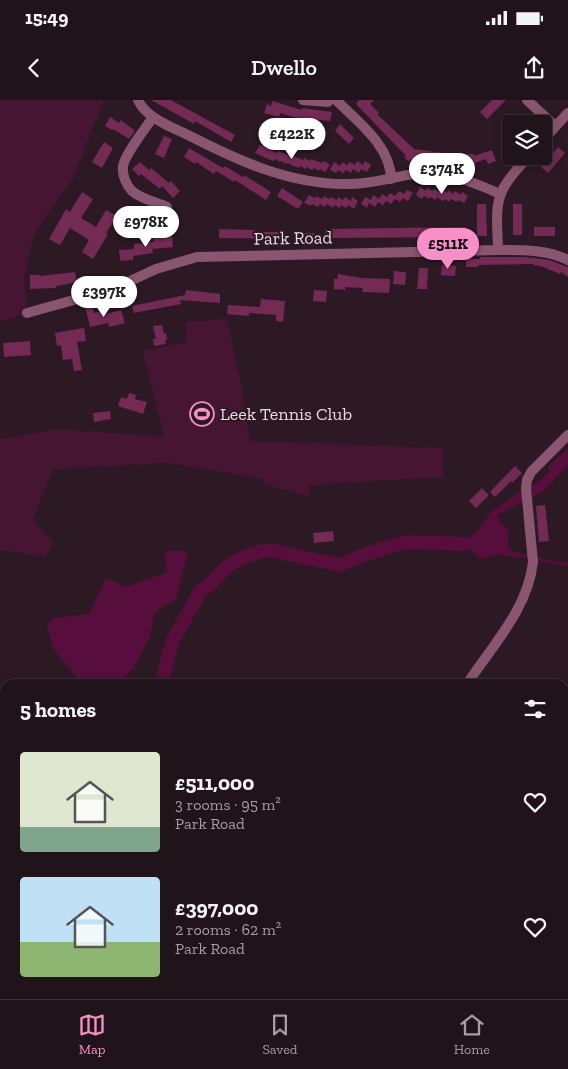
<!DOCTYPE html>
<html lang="en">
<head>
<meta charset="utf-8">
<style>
	:root { --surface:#21131a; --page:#291c23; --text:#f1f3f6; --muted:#a29ea2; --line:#3e3239; --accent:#f98fc8 }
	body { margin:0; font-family:"Zilla Slab",serif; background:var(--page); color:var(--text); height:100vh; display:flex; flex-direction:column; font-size:19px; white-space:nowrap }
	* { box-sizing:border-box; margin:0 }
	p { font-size:16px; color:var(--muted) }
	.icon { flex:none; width:28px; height:28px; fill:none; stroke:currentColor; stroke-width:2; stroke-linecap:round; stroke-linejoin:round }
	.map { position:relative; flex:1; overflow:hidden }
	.side { position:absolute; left:0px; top:579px; width:569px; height:321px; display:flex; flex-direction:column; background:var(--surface); border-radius:15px 15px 0 0; box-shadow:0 2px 12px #0003,0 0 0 1px var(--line) }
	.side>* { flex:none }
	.tools { position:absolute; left:502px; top:15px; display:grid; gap:10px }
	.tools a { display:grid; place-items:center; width:50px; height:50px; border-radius:5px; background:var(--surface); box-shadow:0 2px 12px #0003,0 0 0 1px var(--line); font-size:25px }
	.price { position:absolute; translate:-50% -42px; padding:0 11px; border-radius:18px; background:#fff; color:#222; font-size:16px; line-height:32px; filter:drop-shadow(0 1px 2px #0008) }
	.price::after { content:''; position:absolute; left:50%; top:30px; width:15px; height:11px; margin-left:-8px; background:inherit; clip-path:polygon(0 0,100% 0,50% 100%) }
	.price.active { background:var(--accent); color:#111 }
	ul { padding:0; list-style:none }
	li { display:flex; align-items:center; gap:15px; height:125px; padding:0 20px }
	li span { display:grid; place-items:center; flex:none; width:140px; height:100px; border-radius:5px; color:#555 }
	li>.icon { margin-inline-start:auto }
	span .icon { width:60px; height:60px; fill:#fffc; stroke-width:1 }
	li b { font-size:21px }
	h2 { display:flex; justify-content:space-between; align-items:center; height:60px; padding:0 20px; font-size:21px }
	.status { display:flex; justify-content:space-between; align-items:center; height:35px; padding:0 25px; background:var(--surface); direction:ltr }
	.status svg { height:14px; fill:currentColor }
	header { display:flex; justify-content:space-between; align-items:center; height:65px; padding:0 20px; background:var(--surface); font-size:22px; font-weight:600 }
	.tabs { display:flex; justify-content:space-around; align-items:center; height:70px; border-top:1px solid var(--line); background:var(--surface); font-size:14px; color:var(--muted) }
	.tabs a { display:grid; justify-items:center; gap:2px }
	.tabs .active { color:var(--accent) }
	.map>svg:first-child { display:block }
	.green { fill:#451531 }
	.water { fill:#580e3c }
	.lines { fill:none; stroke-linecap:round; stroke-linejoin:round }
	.stream { stroke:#580e3c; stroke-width:2.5 }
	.river { stroke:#580e3c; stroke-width:14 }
	.building { fill:#732a54 }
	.minor { stroke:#895570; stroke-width:10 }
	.labels { text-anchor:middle; stroke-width:4; stroke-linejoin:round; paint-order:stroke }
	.street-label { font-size:18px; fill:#e8dae0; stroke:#2c1923 }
	.poi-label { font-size:18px; fill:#e8dae0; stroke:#2c1923; text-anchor:start }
</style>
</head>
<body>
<div class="status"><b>15:49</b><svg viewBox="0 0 49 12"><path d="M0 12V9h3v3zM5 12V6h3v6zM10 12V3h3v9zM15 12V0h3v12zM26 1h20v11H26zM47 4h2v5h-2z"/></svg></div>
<header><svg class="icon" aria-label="back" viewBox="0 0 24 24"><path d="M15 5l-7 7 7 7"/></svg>Dwello<svg class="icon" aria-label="share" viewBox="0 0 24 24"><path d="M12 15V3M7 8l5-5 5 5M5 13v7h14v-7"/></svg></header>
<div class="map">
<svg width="568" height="899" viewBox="0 0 568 899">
	<rect width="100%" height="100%" fill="#2c1923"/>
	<path class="green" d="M0 0H104L73 78 34 134 24 179 27 213 0 222Z
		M227 219 241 284 250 341 443 348V377L309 385V397L265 384 263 379 169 363 53 369 33 419 53 442 46 457 0 450V339L59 329 165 337 142 251 186 242V222Z"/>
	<path class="water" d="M568 349V365L545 390 497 415C499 424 507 425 508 431 509 437 507 442 509 448L513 452 521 453V458L497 454 480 459 470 449 445 446 447 440 457 441 467 439 477 432 490 413 515 395 537 383 549 372V365Z
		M164 451H188L176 499 154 513 150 537 132 570 118 584H82L54 550 47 527 53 518 89 514 106 478 126 487 167 472Z"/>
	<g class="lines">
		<path class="stream" d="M519 455 528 457
			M537 459 568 465"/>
		<path class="river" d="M161 584 173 540 201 490C213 485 218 474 228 466 238 459 258 451 270 450L339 465 369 453 406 442 464 444
			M0 769 5 760"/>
	</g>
	<path class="building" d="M151 0H171L235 35 231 42 195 21 194 24Z
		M359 0H374L370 4 379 13 377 14 414 49 451 54H474V56L492 50 496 61 488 64 486 59 475 63V65H467L411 59 409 62 404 57 406 56 356 4Z
		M492 0H506L487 19 480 12Z
		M272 1 302 10V8L332 12 330 21 293 17 280 13 279 17 264 13 267 4 271 6Z
		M110 17 119 23 121 20 135 31 129 39 113 29 112 30 105 26Z
		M340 24 354 38 349 44 335 31Z
		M164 36 172 39 164 58 155 54Z
		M104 42 113 48 102 68 92 62Z
		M260 45 272 51 277 53 278 51 290 56 291 55 303 60 304 58 310 61 311 59 322 63 324 61 330 65 325 72 320 69 319 71 314 68 312 70 307 67 306 69 300 66 299 68 287 63 286 64 281 61 280 62 275 59 274 61 268 59 255 53Z
		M558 47 565 53 548 73 541 67Z
		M189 48 223 68 225 66 243 77 244 75 271 92 266 100 235 80 234 82 216 71 214 74 196 62 195 64 184 57Z
		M357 61 363 65 365 61 371 65 367 72 361 69 359 73 353 69 351 73 346 70 343 73 338 70 336 73 330 70 334 62 340 66 342 62 347 65 350 62 355 65Z
		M140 62 149 70 151 68 169 83 171 81 180 91 173 98 162 86 160 89 141 74 139 76 132 69Z
		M420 87 426 91 427 88 433 91 434 89 440 92 442 90 447 93 448 90 453 94 455 91 461 95 462 92 468 96 464 103 458 100 457 102 451 99 449 102 445 99 443 101 437 97 436 100 430 97 429 99 424 96 422 99 416 95Z
		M282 88 303 102 298 109 277 96Z
		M407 90 413 93 408 101 403 98 400 102 395 99 391 104 386 101 383 105 378 102 375 107 369 103 367 108 361 104 365 97 371 100 373 95 379 99 382 94 387 97 390 93 395 96 399 91 404 94Z
		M82 92 93 99 81 118 96 127 106 110 117 116 106 133 108 134 93 159 82 152 89 140 70 128 60 145 49 139 66 109 70 112Z
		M309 95 315 98 316 96 322 99 324 96 329 99 331 97 337 100 338 97 343 100 345 97 351 101 352 97 358 101 354 109 348 105 346 108 341 105 340 108 334 105 333 108 327 104 325 107 320 104 318 107 312 104 311 106 304 103Z
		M477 104H486L487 136H477Z
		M513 104H522V135H513Z
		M465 127V137L325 138V129Z
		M534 127H555V136H534Z
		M219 129 255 130V132H282V139L219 138Z
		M303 133H314V145H303Z
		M172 136 173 147 152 149 153 153 133 156V160L120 161 119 150 134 149V144L154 142 153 138Z
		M480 157H525L549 160 568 167V177L561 172 560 174 543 167 534 165V164L478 165V167H466V159H480Z
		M442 165 456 166 455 176 441 175Z
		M419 168H428L427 189H417Z
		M394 171 406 172 405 185 393 184Z
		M75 172 77 182 56 186V188L30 189V175H40V176Z
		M338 174 362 178 390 179 389 193 362 192 363 188 345 187V190L334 189V179H337Z
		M186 190 220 194V203L180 200 181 204 134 213 132 206 185 195Z
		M314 190 327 191 326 202 313 201Z
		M261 199 285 201 283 222 276 221V215L249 213V216L227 214 228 205 260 207Z
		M92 204 94 213 102 211 103 215 121 210 125 223 109 227 108 223 90 227 85 206Z
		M162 225 164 234 166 233 167 240H165L166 244 154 246 153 239H156L153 226Z
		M84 228 86 241 77 242 82 270 74 271 72 259 63 260 61 245 57 246 55 233Z
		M30 241 31 255 4 257 3 243Z
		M129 293 136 295 135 299 147 302 143 314 118 306 121 297 127 299Z
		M110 311 111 319 94 322 93 313Z
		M515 366 522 373 512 383 511 381 495 397 490 392Z
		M482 388 489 395 476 408 469 401Z
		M545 405 549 441 539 442 536 406Z
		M333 431 334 441 314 443 313 433Z"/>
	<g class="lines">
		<path class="minor" d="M138 0C147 19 172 27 190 36 239 61 289 84 345 84 375 85 402 73 432 72 448 72 485 87 500 94
			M303 0 328 2 329 0
			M336 0C357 21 391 46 391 79
			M527 0 555 26
			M153 17C146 28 125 54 123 66 122 75 126 85 132 91 141 99 156 102 167 107
			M544 39 568 13
			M498 150C498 132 494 108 502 91 508 78 519 67 529 56
			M27 213 113 189 156 169 197 157 498 150C522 150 546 149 568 160
			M467 584C492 546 528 509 533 462L526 388 527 380 531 372 568 335
			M401 895 403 899"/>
	</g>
	<defs>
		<g id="stadium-ring" transform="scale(1.25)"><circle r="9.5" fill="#2c1923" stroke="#f98fc8" stroke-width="1.5"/><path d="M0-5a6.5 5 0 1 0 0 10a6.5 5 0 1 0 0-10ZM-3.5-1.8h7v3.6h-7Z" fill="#f98fc8"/></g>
	</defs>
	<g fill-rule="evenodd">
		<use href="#stadium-ring" x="202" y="314"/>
	</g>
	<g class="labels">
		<g class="street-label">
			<text transform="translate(293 138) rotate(-1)" y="6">Park Road</text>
		</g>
		<g class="poi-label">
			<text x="220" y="320">Leek Tennis Club</text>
		</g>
	</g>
</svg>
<div class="tools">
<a><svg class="icon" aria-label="layers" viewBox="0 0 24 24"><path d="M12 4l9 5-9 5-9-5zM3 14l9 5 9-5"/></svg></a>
</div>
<b class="price" style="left:292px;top:60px">£422K</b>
<b class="price" style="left:442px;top:95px">£374K</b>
<b class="price" style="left:146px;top:148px">£978K</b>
<b class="price active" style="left:448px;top:170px">£511K</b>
<b class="price" style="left:104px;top:218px">£397K</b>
<section class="side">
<h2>5 homes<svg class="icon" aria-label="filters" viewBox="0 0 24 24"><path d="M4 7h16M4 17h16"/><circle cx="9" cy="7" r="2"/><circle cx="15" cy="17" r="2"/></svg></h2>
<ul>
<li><span style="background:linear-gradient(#dfe7d0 75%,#7fa58c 0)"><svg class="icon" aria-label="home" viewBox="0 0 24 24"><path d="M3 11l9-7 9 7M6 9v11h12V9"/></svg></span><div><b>£511,000</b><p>3 rooms · 95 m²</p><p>Park Road</p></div><svg class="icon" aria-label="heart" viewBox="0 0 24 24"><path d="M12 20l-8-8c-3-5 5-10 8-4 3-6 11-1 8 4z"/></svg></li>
<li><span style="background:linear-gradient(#bfe0f5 65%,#8fb573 0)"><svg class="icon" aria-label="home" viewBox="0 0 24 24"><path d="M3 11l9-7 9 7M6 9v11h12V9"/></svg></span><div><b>£397,000</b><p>2 rooms · 62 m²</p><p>Park Road</p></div><svg class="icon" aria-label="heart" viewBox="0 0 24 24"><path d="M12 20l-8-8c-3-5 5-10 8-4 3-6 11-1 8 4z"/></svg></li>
</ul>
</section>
</div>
<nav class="tabs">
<a class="active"><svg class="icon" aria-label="map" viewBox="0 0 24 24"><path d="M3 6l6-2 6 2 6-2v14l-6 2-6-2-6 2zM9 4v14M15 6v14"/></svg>Map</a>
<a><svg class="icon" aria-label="saved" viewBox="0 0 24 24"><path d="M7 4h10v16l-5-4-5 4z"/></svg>Saved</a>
<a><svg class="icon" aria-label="home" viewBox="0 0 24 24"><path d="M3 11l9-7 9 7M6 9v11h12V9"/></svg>Home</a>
</nav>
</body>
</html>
